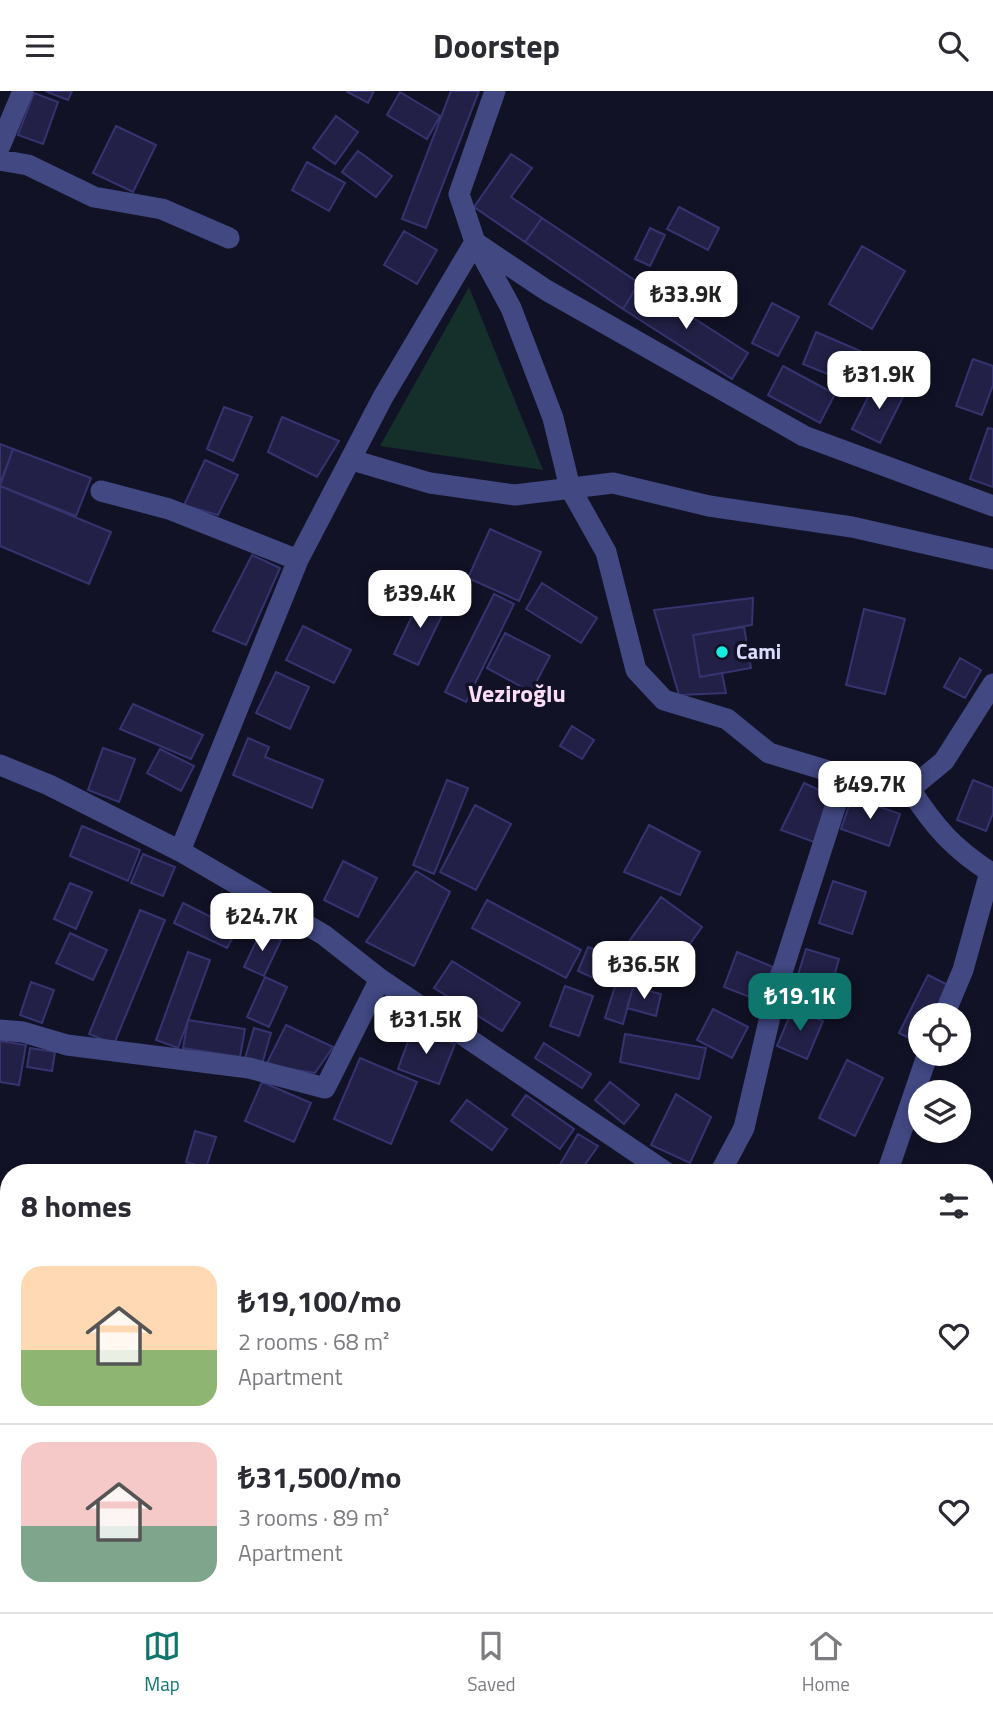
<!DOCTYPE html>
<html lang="en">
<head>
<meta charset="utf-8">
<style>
	:root { --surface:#fff; --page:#f2f2f3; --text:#2b2b33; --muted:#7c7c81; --line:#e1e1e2; --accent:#0f766e }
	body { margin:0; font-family:"Titillium Web",sans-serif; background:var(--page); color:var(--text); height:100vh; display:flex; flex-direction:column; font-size:26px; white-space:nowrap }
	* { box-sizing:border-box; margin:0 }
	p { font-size:23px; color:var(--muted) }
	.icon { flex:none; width:38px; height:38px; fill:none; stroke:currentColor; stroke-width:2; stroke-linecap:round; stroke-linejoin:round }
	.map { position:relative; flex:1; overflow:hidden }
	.details { position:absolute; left:0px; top:1073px; width:994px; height:450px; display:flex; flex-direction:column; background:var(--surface); border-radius:28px 28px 0 0; box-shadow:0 4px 10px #0003 }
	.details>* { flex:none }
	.tools { position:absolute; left:908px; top:912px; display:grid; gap:14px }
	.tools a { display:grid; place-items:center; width:63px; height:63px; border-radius:50%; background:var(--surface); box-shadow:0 4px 10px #0003; font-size:35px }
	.price { position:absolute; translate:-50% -60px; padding:0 16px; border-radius:14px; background:#fff; color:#222; font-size:23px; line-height:46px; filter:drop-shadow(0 2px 4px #0008) }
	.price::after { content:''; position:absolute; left:50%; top:42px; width:21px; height:16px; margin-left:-10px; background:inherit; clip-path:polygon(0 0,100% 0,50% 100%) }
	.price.on { background:var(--accent); color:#fff }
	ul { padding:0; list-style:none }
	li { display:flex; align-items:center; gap:21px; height:175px; padding:0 21px }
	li+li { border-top:2px solid var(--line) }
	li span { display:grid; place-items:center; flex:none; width:196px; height:140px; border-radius:21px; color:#555 }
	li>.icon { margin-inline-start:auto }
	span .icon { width:84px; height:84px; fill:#fffc; stroke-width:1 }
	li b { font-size:30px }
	h2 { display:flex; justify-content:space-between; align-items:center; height:84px; padding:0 21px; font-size:30px }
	header { display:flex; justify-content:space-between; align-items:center; height:91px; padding:0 21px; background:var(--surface); font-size:32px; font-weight:700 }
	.tabs { display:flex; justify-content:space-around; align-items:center; height:98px; border-top:2px solid var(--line); background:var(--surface); font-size:19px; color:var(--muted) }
	.tabs a { display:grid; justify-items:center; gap:4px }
	.tabs .on { color:var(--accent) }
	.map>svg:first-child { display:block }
	.green { fill:#15302b }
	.building { fill:#222046; stroke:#363470; stroke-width:2 }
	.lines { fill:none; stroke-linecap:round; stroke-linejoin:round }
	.minor { stroke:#414882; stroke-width:21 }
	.poi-dot { fill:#17ece1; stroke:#121227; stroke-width:2.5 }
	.labels { text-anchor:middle; stroke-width:7; stroke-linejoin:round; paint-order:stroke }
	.poi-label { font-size:21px; font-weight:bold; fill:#dbdcfc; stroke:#121227; text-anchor:start }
	.quarter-label { font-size:24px; font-weight:bold; fill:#fcddf6; stroke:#121227 }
</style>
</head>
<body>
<header><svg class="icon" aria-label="menu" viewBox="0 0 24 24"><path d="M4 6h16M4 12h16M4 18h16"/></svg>Doorstep<svg class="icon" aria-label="search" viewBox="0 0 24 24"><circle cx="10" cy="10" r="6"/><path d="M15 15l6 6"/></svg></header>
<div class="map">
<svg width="993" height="1521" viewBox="0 0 993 1521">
	<rect width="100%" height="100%" fill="#121227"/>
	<path class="green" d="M469 196 543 379 380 355Z"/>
	<path class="building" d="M45 0H72L68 9Z
		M346 0H374L368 12Z
		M451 0H479L426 137 402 128Z
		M400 1 440 25 427 48 387 24Z
		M34 2 58 11 43 53 18 44Z
		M336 25 358 41 335 73 313 57Z
		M116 35 156 54 133 101 93 82Z
		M358 60 392 85 376 106 342 81Z
		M511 63 532 77 511 106 542 127 525 151 474 116Z
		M307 71 345 92 329 120 292 99Z
		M679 116 719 137 708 159 667 138Z
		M542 127 639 192 623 218 525 151Z
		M650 137 665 144 650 175 635 168Z
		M404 140 437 159 417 193 384 174Z
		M862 155 905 180 872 238 829 213Z
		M639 192 748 262 732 288 623 218Z
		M772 212 799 226 778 265 752 252Z
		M816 241 872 265 859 296 803 273Z
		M973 268 993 275V294L982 324 956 315Z
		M783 275 835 303 820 332 768 304Z
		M877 288 905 302 880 352 852 338Z
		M224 316 252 326 233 370 207 358Z
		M282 326 339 350 317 386 268 361Z
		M988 337 993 338V396L970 388Z
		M0 353 13 358 0 393Z
		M13 358 91 387 76 425 0 395Z
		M205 369 238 384 218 424 184 414Z
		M0 395 111 441 89 493 0 455Z
		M490 438 541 461 519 510 468 487Z
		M252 464 280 477 246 554 213 540Z
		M542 492 597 527 581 552 526 518Z
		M494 503 514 513 466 611 445 601Z
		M422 504 446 516 418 574 394 563Z
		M753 507 752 534 693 544 700 586 722 582 726 602 679 604 654 519Z
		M864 518 905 528 885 603 846 594Z
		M303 535 351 559 334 592 286 569Z
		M744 536 751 577 700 586 693 544Z
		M505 542 550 565 531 601 487 577Z
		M960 567 981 579 965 607 944 596Z
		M276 581 309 596 290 638 256 622Z
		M133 613 203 644 191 668 120 638Z
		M572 635 594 649 582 668 560 655Z
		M248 647 269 656 265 666 323 689 312 717 233 684Z
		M103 657 135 668 119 711 88 699Z
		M160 658 194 675 181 700 147 682Z
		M447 689 468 697 434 783 413 774Z
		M973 689 993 697V722L986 740 957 729Z
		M804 692 832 705 814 751 781 739Z
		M852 706 900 723 889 755 841 738Z
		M475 714 511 733 476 799 440 781Z
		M649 734 700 761 680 804 624 781Z
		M82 735 140 759 128 790 70 765Z
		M143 763 175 776 163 805 131 792Z
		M343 770 377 787 358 826 324 809Z
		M416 780 450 801 414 875 366 851Z
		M833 790 866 801 852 843 819 832Z
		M70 792 92 801 76 838 54 828Z
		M225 806 247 817 237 839 214 828Z
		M661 806 702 836 666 886 625 856Z
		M487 809 581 859 566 887 472 837Z
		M183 812 237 839 227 857 174 832Z
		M140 819 165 829 114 953 89 943Z
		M261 840 281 849 264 885 244 876Z
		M70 842 107 859 93 889 56 872Z
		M588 856 618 868 607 893 578 880Z
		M806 858 839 868 827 910 793 900Z
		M188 861 210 869 178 957 156 949Z
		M737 861 773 876 760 910 724 896Z
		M452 870 520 912 502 940 434 897Z
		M928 884 948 894 933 924H920L919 952 899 942Z
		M265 886 287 896 269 936 247 926Z
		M31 891 54 899 42 932 20 924Z
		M616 892 633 896 623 933 605 927Z
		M565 895 593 905 579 945 550 935Z
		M633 896 661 903 656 925 627 917Z
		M793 917 823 930 807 968 777 955Z
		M713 918 748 936 732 967 697 949Z
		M188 929 245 938 240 966 183 957Z
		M286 934 333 956 315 982 266 974Z
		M254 937 271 942 262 973 245 967Z
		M413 937 455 953 439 993 398 978Z
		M625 943 706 957 699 988 620 971Z
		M0 950 26 954 19 994 0 991Z
		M544 952 591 983 582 997 535 967Z
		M30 957 55 961 52 980 27 976Z
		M360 967 417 991 391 1053 334 1028Z
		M847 969 883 987 855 1045 819 1027Z
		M262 991 311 1012 294 1051 245 1030Z
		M610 991 639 1014 624 1033 595 1009Z
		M676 1003 711 1026 690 1072 651 1054Z
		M526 1004 574 1038 560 1058 512 1024Z
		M467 1009 507 1038 492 1059 451 1030Z
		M195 1040 216 1046 206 1077 186 1071Z
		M578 1043 598 1055 579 1082H555Z"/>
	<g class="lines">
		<path class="minor" d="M0 55 23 0
			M0 69 28 74 94 106 162 118 229 147
			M475 151 511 217 553 327 570 397 606 461 636 579 664 609 727 628 769 662 845 685 910 698 944 670 993 593
			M479 154 546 199 804 345 993 415
			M352 369 430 392 515 404 613 392 709 415 852 436 993 468
			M101 400 169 418 298 469
			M0 674 49 694 180 760 324 844 380 888 667 1082
			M910 698C935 737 954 758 993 783
			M180 760 298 469 383 306 475 151 459 103 495 0
			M944 924 963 879 990 781
			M0 939 23 941 67 954 249 977 325 997 380 888
			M720 1082 744 1037 776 900 845 685
			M887 1082 928 962
			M798 1521V1514"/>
	</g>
	<circle class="poi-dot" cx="722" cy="561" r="7"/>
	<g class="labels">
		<g class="poi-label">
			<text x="736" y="568">Cami</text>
		</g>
		<g class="quarter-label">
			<text x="517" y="611">Veziroğlu</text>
		</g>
	</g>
</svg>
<div class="tools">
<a><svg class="icon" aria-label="locate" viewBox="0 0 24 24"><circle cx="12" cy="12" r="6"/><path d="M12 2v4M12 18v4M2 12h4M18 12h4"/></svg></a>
<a><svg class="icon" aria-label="layers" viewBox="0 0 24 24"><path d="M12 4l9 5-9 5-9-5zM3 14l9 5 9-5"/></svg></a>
</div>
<b class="price" style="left:686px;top:240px">₺33.9K</b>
<b class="price" style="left:879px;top:320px">₺31.9K</b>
<b class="price" style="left:420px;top:539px">₺39.4K</b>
<b class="price" style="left:870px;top:730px">₺49.7K</b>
<b class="price" style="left:262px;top:862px">₺24.7K</b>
<b class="price" style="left:644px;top:910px">₺36.5K</b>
<b class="price on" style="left:800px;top:942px">₺19.1K</b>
<b class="price" style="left:426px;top:965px">₺31.5K</b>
<section class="details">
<h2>8 homes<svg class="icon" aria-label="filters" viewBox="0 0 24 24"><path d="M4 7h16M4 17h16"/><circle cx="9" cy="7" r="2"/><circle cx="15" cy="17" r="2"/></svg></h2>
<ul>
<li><span style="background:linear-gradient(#ffd9b3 60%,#8fb573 0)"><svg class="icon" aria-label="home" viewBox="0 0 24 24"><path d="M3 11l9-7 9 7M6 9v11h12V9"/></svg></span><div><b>₺19,100/mo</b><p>2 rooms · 68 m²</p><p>Apartment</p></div><svg class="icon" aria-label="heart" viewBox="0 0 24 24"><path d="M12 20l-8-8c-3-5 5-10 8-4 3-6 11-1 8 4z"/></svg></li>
<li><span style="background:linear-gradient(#f6c9c9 60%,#7fa58c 0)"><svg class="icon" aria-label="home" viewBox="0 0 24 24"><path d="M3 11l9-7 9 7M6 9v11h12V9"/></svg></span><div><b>₺31,500/mo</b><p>3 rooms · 89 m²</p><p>Apartment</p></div><svg class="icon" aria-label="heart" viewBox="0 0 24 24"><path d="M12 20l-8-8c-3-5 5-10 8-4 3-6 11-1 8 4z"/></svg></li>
</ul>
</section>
</div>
<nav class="tabs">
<a class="on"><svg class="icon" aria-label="map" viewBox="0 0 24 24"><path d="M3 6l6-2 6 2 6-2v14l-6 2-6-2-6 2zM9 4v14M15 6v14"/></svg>Map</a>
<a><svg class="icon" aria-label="saved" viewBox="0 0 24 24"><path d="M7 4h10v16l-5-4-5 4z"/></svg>Saved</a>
<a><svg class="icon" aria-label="home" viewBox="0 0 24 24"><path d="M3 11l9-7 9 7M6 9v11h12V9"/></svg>Home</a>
</nav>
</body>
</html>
